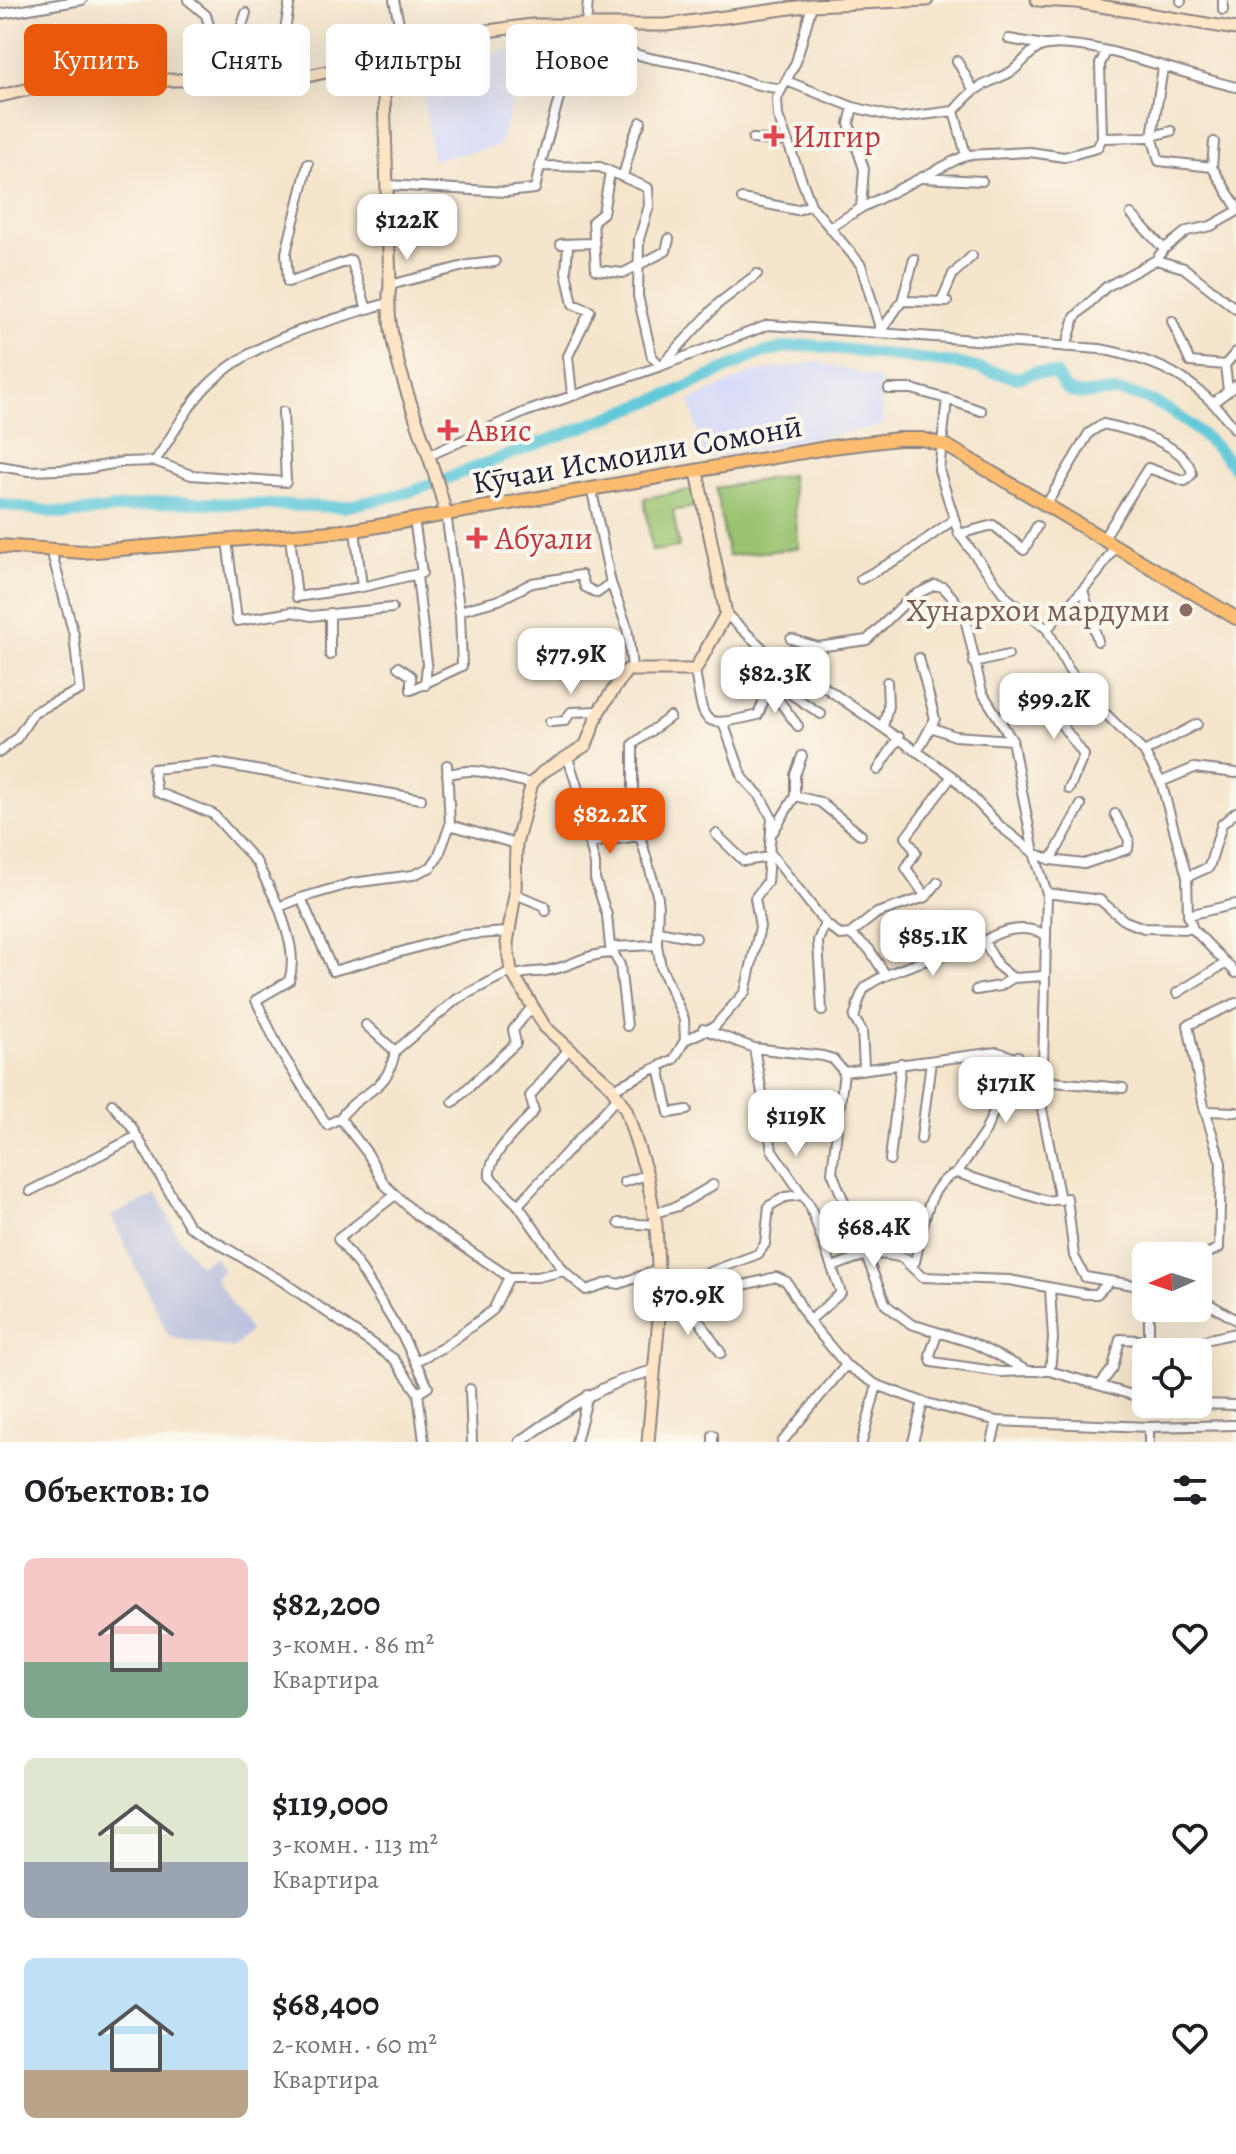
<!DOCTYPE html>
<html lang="ru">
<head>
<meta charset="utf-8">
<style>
	:root { --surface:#fff; --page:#f6f6f6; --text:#202124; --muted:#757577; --accent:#ea580c }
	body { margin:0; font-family:Alegreya,serif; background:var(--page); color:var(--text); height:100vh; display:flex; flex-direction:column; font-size:30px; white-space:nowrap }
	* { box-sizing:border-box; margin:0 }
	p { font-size:26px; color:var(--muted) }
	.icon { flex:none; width:44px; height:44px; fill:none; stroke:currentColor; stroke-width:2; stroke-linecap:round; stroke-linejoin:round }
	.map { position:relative; height:1442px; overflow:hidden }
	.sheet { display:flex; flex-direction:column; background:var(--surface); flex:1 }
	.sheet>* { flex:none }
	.hud { position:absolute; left:24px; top:24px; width:800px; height:72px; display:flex; gap:16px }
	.needle { width:52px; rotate:267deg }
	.tools { position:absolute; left:1132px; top:1242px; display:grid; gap:16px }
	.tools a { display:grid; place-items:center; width:80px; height:80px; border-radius:12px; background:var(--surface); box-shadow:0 8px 32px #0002; font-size:40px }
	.price { position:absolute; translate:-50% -68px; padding:0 18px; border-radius:16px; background:#fff; color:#222; font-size:26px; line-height:52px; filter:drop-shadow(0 2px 4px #0008) }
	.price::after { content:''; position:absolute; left:50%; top:48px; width:24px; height:18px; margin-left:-12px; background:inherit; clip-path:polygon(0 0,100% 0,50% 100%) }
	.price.current { background:var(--accent); color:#fff }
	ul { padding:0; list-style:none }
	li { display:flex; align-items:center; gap:24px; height:200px; padding:0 24px }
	li span { display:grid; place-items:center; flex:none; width:224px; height:160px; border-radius:12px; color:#555 }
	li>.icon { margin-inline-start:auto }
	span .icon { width:96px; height:96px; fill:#fffc; stroke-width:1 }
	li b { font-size:34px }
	h2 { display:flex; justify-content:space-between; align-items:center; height:96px; padding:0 24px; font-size:34px }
	.pill { padding:0 28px; border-radius:12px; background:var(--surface); box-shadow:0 8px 32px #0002; font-size:28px; line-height:72px }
	.pill.current { background:var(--accent); color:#fff }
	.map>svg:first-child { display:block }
	.built { fill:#d4d8f9 }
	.industrial { fill:#bdc3de }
	.green { fill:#99c370; stroke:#5e7256; stroke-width:2 }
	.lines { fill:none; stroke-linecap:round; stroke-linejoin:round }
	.river { stroke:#5ec8d9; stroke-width:12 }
	.minor-casing { stroke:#8c8484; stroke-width:12 }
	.tertiary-casing { stroke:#8c8484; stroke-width:13 }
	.secondary-casing { stroke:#8c8484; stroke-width:15 }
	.primary-casing { stroke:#8c8484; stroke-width:16 }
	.minor { stroke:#fff; stroke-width:8 }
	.tertiary { stroke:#fff; stroke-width:9 }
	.secondary { stroke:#fee5c5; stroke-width:11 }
	.primary { stroke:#fcbd6f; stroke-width:12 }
	.health-dot { fill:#e0444e; stroke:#fbf7ec; stroke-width:3 }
	.education-dot { fill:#8d6e63; stroke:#fbf7ec; stroke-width:3 }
	.labels { text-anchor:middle; stroke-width:8; stroke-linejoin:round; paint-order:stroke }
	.health-label { font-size:32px; fill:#be3a42; stroke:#fbf7ec; text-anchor:start }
	.street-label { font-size:32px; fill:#22223b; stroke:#fbf7ec }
	.education-label { font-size:32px; fill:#785e54; stroke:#fbf7ec; text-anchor:end }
</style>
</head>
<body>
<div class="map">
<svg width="1236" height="1442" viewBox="0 0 1236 1442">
	<rect width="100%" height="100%" fill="#fbf7ec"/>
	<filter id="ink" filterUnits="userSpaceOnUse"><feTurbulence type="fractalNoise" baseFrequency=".0125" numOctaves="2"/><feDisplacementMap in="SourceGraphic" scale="16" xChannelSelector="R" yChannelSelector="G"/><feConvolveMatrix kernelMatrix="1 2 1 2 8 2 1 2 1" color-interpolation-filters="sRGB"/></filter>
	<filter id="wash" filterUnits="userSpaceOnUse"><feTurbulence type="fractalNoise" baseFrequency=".006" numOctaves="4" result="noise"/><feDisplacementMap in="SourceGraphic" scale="32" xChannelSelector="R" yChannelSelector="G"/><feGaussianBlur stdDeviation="1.8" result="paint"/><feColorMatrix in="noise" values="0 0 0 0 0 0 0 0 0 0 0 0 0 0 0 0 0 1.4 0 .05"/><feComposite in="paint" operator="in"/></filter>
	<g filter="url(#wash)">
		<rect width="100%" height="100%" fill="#f5e5cc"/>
		<path class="built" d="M531 49 499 146 432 160 421 68 503 51Z
			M818 362 880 379 883 426 705 459 690 401 751 373Z"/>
		<path class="industrial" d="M156 1195 180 1239 199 1265 214 1256 223 1270 215 1278 250 1331 233 1349 169 1337 111 1216Z"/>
		<path class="green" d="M791 475 799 548 728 556 716 488Z
			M696 489 698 506 673 511 679 547 652 551 644 498Z"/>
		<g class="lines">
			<path class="river" d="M0 504 66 514 170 502 345 507 410 492 673 393 758 354 783 348 808 345 960 364 1018 378 1034 372 1056 374C1069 403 1087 392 1113 392 1125 392 1139 396 1149 400 1178 411 1218 446 1236 470"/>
		</g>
	</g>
	<g filter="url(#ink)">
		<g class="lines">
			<g class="minor-casing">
				<path id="minor" d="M188 0 206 15 225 82
					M394 0 405 51
					M1181 1V0
					M812 5 796 62 777 98 778 116 811 205 861 265 881 331
					M1223 10V0
					M0 14 82 0
					M625 26V50C650 61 673 61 700 67 727 72 753 88 781 88
					M579 27 540 166 600 167 648 188 649 206 639 239 638 296 652 357 661 366 719 303 757 274
					M586 27 588 0
					M1009 39 1044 45
					M216 44 240 32 246 13
					M957 61 973 89
					M1163 68 1152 136 1159 161 1212 167 1236 206
					M263 81V68L285 30 290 0
					M789 82 853 107 849 124 864 169 861 208 831 227
					M853 107 898 118 954 111C976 85 980 87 1009 73 1021 67 1029 50 1043 46 1082 35 1191 77 1236 87
					M954 111 966 155
					M1102 138 1100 64 1106 52
					M753 139 788 142
					M308 164 286 253 288 282 351 260 367 309
					M1212 167 1214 142
					M610 172 603 213 593 221 596 270 623 273 666 251 669 239
					M623 176 634 136 641 122
					M922 178 982 181
					M388 185 506 192 535 189 540 166
					M742 199 797 210 811 205
					M861 208 966 155 1030 152 1064 157 1097 148 1102 138 1149 137 1171 131
					M1131 214 1164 249
					M561 244 592 243
					M568 245 566 272 573 304 590 311 568 356 572 395
					M1156 260 1184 268 1236 309
					M390 285 468 265 495 262
					M902 301 947 302
					M941 302 953 274 972 256
					M1172 321 1190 362 1225 365
					M881 331 902 301 914 259
					M1066 347 1075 317 1106 287 1156 260 1164 249 1187 231 1211 226 1236 212
					M889 389H912L947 399
					M1228 391 1225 365 1236 352
					M1214 402 1236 385
					M981 411 947 399 939 470 959 534 1007 598 1047 629 1069 670 1092 700 1144 752 1161 782 1187 877 1188 915 1193 929 1236 973
					M428 456 525 412 661 366 768 325 1100 349C1162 361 1197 379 1236 430
					M155 461C172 437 187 406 208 385 254 339 327 321 388 303
					M0 466 29 471 85 469 123 462 155 461 191 475 286 482 283 412
					M592 491 611 583
					M1046 505 1089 433 1103 424C1128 429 1187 444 1192 474L1185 481 1148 468 1103 539
					M355 530 362 587 422 573 414 519
					M959 534 993 525 1024 550 1037 526
					M290 536 297 597 362 587
					M227 540 237 621 292 612 311 616 392 608
					M417 576 427 664 425 685
					M861 579 903 556 953 520
					M1083 590 1098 641
					M459 611 499 600 532 583 581 575 585 587 597 593 611 583 627 627 632 667
					M330 613V655
					M726 614 772 657 813 679 952 776 1000 826 1034 853 1051 860 1081 805
					M1047 629 1097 574 1115 546
					M791 639 818 647 867 640 911 597 935 585 943 587 954 599 965 618 982 692 1012 740 1034 853 1047 893 1042 1109 1060 1200
					M974 663 1008 655
					M398 667 411 676V690L462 666 460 614 446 513
					M695 670C704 727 701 728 758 715L766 695 772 657
					M766 678 821 714
					M766 695 776 697 798 726
					M670 717 633 744V811L658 898 657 945 661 967 684 1019 685 1040
					M1001 720 1030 696 1061 724 1084 755 1069 789
					M550 722 565 721 571 712 599 711
					M883 727 888 706 887 682
					M931 727 955 736 1012 740
					M0 752 17 738 34 712 80 690 74 635 51 550
					M917 752 935 719 919 658
					M1144 752 1197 724
					M568 758 577 786 576 808 586 829 595 864V879L607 915 610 947 657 945
					M447 765 450 825 516 844
					M878 770 899 737
					M447 775C481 764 497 779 532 783
					M1161 782 1194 768 1236 773
					M795 796V775L802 756
					M421 799 216 763 153 769 157 792 213 814 257 863 279 907 301 898 333 971 461 935 508 932
					M773 832 795 796 820 802 861 835
					M716 834 744 861 770 857
					M590 843 639 836
					M771 854 825 923 840 935 850 934 877 913 926 897 938 882
					M1051 860 1084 864 1128 849 1129 840 1115 814
					M1187 877 1209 867 1222 824 1236 812
					M1047 893 1100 900 1125 921 1144 928 1193 929
					M515 894 545 906 546 911
					M926 897 906 868 916 852 906 837 952 776
					M301 898 352 883 413 875 431 867 438 857 450 825
					M279 907C287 932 297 955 289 981L256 1000 280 1051 327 1125 340 1118
					M1188 915 1236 904
					M658 931 696 938
					M850 934 869 949 885 974
					M984 941C1002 929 1024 925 1044 934
					M611 949 620 965 627 1026
					M511 971 457 999 395 1051C388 1094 361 1089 340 1118L368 1154 384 1184 418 1216 509 1277H537L564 1271
					M514 976C527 971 534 973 546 971 573 967 584 953 614 953
					M976 990 1000 986 1013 978
					M1177 993 1226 963
					M822 1011 818 941 825 923
					M366 1025 395 1051
					M703 1029 754 1048 823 1056 833 1059 844 1072 832 1172 886 1305 911 1324 973 1343 1028 1371H1050L1146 1399
					M754 1048 772 1150 810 1206 841 1293 809 1321
					M568 1050 530 1096 534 1111C521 1127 487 1155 490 1177L518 1205 564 1271 586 1290 611 1282 619 1284 660 1269
					M659 1067 669 1113 687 1110
					M864 1067 862 1031 854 1018C857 1009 859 995 865 988 882 971 956 952 984 941L998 966 1013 978 1045 976
					M844 1072 997 1052C1015 1056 1027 1066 1042 1067
					M1042 1081 1123 1088
					M613 1089 674 1059 685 1040 715 1026 745 992 760 927 755 898 767 882 772 818 760 796 743 778 724 725
					M453 1102 516 1043 513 1030 532 1007
					M112 1104 131 1126 189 1226 282 1281 394 1359 418 1393 424 1442
					M1208 1111 1236 1112
					M921 1139 931 1061
					M890 1160 901 1063
					M957 1173 985 1132 1018 1056
					M624 1182 647 1175
					M30 1191 135 1137
					M394 1196 338 1239 359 1266 404 1339 428 1387 418 1393
					M518 1205 618 1097
					M655 1213 678 1206 713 1185
					M619 1223 656 1225
					M901 1257 922 1277 1009 1280 1086 1294H1097L1108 1283
					M1198 1258 1219 1248 1221 1163 1204 1107 1188 1025 1236 1003
					M833 1267C868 1253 879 1249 915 1262 922 1234 926 1182 957 1173L1047 1201 1067 1198 1074 1256 1085 1277 1146 1287
					M1050 1289 1053 1339 1050 1371
					M1198 1297 1236 1320
					M694 1298 702 1275 758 1254 765 1244 769 1206 785 1197 802 1195
					M685 1300 721 1353
					M660 1306 776 1277 787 1282 809 1321 846 1365 782 1442
					M937 1334 930 1355 932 1362 1001 1372 1027 1371
					M1149 1341V1308
					M416 1361 444 1347 493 1310 509 1277
					M846 1365 877 1385 923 1402 997 1421 1149 1427 1236 1425
					M1100 1385 1113 1368 1120 1339 1192 1343 1236 1333
					M470 1389 472 1442
					M1198 1404 1236 1405
					M1149 1427V1442
					M576 1442 588 1395
					M713 1442V1435
					M862 1442 877 1385
					M913 1442 923 1402
					M992 1442 997 1421"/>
			</g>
			<g class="tertiary-casing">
				<path id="tertiary" d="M520 1442C562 1412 601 1383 652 1371"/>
			</g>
			<g class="secondary-casing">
				<path id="secondary" d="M1037 0 1077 2 1236 29
					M375 61 384 95 390 285C380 350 432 446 445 512
					M349 67 367 76 381 91
					M385 90 392 57
					M0 96 59 82 299 78 392 57 457 35 532 25H666L812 5 927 0
					M648 1442 660 1306 656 1225 647 1175 626 1110 610 1085 545 1027 511 971 507 943 515 894 516 844 532 783 543 772 586 745 599 711 627 670H695L726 614 697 472"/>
			</g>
			<g class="primary-casing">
				<path id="primary" d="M0 546 83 552 355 530 832 447 898 439H922L947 446 1236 618"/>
			</g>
			<use href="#minor" class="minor"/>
			<use href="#tertiary" class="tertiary"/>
			<use href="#secondary" class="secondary"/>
			<use href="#primary" class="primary"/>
		</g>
	</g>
	<g class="health-dot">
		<path d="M770 124h8v8h8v8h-8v8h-8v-8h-8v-8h8z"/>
		<path d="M444 418h8v8h8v8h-8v8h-8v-8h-8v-8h8z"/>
		<path d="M473 526h8v8h8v8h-8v8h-8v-8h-8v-8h8z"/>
	</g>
	<circle class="education-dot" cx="1186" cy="610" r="8"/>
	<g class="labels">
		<g class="health-label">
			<text x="792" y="147">Илгир</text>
			<text x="466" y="441">Авис</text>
			<text x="495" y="549">Абуали</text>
		</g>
		<g class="street-label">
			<text transform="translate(637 454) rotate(-10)" y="11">Кӯчаи Исмоили Сомонӣ</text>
		</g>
		<g class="education-label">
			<text x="1170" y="621">Хунархои мардуми</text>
		</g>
	</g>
</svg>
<div class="tools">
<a><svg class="needle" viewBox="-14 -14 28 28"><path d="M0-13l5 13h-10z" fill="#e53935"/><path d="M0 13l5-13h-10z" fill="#757577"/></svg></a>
<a><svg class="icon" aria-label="locate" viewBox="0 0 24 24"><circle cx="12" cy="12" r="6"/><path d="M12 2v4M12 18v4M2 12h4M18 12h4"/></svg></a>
</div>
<b class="price" style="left:407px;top:262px">$122K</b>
<b class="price" style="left:571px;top:696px">$77.9K</b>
<b class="price" style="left:775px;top:715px">$82.3K</b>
<b class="price" style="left:1054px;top:741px">$99.2K</b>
<b class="price current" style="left:610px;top:856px">$82.2K</b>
<b class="price" style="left:933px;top:978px">$85.1K</b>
<b class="price" style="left:1006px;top:1125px">$171K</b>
<b class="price" style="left:796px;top:1158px">$119K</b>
<b class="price" style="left:874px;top:1269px">$68.4K</b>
<b class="price" style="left:688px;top:1337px">$70.9K</b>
<div class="hud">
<a class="pill current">Купить</a>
<a class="pill">Снять</a>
<a class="pill">Фильтры</a>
<a class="pill">Новое</a>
</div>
</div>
<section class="sheet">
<h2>Объектов: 10<svg class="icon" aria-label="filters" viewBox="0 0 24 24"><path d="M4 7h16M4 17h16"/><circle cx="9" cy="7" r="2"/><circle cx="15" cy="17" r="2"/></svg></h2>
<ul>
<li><span style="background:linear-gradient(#f6c9c9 65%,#7fa58c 0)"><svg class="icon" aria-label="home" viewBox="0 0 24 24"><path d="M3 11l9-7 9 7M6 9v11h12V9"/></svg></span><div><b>$82,200</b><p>3-комн. · 86 m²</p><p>Квартира</p></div><svg class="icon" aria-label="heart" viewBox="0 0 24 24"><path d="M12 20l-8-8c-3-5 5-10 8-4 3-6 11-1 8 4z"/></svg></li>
<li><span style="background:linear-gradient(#dfe7d0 65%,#9aa5b1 0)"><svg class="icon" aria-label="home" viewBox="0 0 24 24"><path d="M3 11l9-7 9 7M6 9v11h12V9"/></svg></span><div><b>$119,000</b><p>3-комн. · 113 m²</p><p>Квартира</p></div><svg class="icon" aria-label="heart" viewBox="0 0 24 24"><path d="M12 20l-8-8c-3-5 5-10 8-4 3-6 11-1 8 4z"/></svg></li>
<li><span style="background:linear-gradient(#bfe0f5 70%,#b9a48a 0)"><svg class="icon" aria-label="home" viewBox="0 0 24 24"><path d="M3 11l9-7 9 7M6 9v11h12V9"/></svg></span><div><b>$68,400</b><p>2-комн. · 60 m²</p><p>Квартира</p></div><svg class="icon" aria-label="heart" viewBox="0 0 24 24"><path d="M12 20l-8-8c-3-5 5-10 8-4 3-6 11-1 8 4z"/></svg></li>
</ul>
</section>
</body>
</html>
